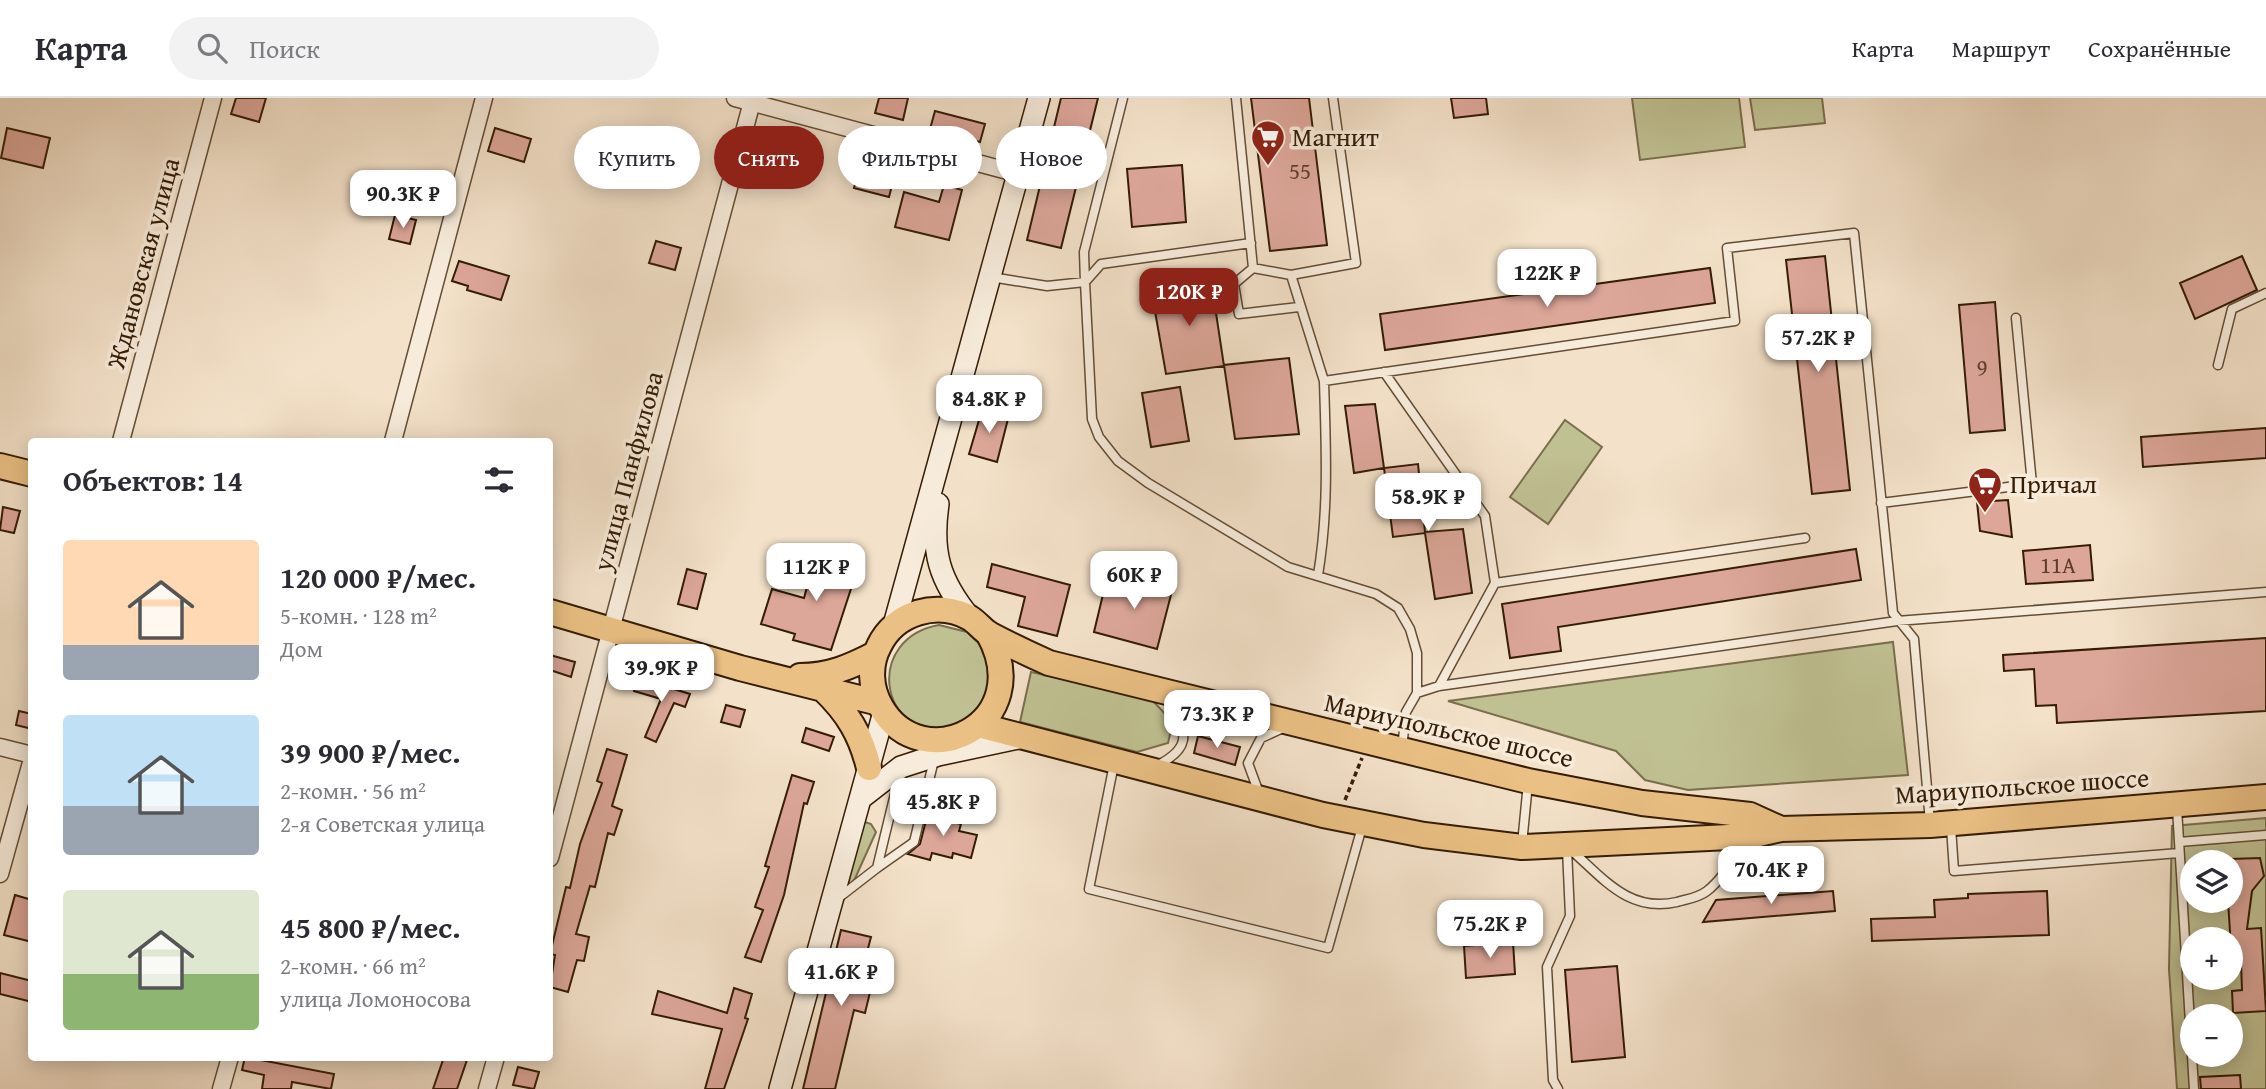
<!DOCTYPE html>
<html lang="ru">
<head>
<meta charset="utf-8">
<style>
	:root { --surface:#fff; --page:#f2f2f3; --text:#2b2b33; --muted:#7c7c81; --line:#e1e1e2; --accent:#8f2418 }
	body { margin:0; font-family:"Gentium Book Plus",serif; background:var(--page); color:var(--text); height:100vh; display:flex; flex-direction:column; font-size:26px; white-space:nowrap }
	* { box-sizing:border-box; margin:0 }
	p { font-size:23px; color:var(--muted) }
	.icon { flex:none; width:38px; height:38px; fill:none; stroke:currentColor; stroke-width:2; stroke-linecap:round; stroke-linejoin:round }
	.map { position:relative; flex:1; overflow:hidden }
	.side { position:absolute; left:28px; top:340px; width:525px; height:623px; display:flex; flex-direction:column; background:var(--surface); border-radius:7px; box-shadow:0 4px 18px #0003 }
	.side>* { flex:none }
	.guide { position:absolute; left:574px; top:28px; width:665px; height:63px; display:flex; gap:14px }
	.controls { position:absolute; left:2180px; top:752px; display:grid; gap:14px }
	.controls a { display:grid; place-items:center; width:63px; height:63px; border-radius:50%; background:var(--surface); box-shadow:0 4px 18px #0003; font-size:35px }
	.price { position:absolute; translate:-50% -60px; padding:0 16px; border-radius:14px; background:#fff; color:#222; font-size:23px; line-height:46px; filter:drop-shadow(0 2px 4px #0008) }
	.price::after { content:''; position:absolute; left:50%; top:42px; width:21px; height:16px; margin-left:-10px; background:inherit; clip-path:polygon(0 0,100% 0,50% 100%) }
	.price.selected { background:var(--accent); color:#fff }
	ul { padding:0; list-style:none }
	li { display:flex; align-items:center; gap:21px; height:175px; padding:0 35px }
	li span { display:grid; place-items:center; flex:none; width:196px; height:140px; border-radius:7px; color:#555 }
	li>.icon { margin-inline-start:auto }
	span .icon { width:84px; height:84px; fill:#fffc; stroke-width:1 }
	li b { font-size:30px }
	h2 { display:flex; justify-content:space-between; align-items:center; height:84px; padding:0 35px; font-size:30px }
	.tag { padding:0 24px; border-radius:32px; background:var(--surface); box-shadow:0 4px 18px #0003; font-size:24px; line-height:63px }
	.tag.selected { background:var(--accent); color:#fff }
	header { display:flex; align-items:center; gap:42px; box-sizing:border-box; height:98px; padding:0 35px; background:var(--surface); border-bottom:2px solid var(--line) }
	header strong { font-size:33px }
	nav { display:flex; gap:38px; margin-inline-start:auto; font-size:24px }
	.search { width:490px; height:63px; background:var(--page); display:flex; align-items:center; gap:18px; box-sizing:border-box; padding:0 24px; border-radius:38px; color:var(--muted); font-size:26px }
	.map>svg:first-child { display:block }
	.green { fill:#c0c193; stroke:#7a6e4c; stroke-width:2; fill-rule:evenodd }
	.building { fill:#dca699; stroke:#351c04; stroke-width:2 }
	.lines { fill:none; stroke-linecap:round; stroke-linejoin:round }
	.lane-casing { stroke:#644d35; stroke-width:11 }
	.street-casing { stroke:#644d35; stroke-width:19 }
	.secondary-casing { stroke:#351c04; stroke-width:24 }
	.primary-casing { stroke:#351c04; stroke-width:28 }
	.path { stroke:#351c04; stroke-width:3.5; stroke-dasharray:5 3.5; stroke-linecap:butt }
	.lane { stroke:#f7ecdc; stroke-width:8 }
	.street { stroke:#f7ecdc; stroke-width:16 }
	.secondary { stroke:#f7ecdc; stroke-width:21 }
	.primary { stroke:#eac084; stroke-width:24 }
	.labels { text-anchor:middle; stroke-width:7; stroke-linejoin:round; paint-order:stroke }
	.number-label { font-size:23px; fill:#5f3e29 }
	.poi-label { font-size:26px; fill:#351c04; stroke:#f7ecdc; text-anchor:start }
	.street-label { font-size:26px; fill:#351c04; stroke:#f7ecdc }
</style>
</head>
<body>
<header>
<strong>Карта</strong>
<div class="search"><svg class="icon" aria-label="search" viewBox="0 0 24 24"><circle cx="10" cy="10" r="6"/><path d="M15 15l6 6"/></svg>Поиск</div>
<nav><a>Карта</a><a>Маршрут</a><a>Сохранённые</a></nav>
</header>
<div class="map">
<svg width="2266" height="991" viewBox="0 0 2266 991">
	<rect width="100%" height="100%" fill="#f3e1c9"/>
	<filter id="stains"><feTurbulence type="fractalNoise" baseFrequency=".00286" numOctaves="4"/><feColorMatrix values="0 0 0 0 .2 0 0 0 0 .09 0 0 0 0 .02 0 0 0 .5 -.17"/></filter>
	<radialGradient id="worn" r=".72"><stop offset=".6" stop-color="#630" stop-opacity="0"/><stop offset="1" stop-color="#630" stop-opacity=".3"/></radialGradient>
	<path class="green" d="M1632 0H1739L1745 49 1640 62Z
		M1750 0H1822L1825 25 1755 32Z
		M1565 322 1602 349 1548 426 1510 399Z
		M939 527 967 534 987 553 990 598C982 606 974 620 964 626 960 628 953 628 948 629 878 640 865 540 939 527Z
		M1893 544 1908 677 1688 692 1645 682 1616 653 1448 603Z
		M1031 574 1151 601 1173 624 1168 645 1137 654 1020 624Z
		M2266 720V991H2177L2169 871 2172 728ZM2193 765H2231V803H2193ZM2193 842H2231V880H2193ZM2193 919H2231V957H2193Z
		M862 723 871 726 876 734 853 785H848Z"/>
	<path class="building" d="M236 0H266L259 24 231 16Z
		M879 0H908L903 22 875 15Z
		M1061 0H1098L1061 150 1027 142Z
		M1251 0H1309L1327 147 1270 153Z
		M1451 0H1486L1488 16 1454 20Z
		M935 13 985 26 980 44 930 31Z
		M7 30 50 40 43 70 1 60Z
		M495 30 531 41 524 64 488 53Z
		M769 34 818 47 815 60 787 52 782 71 761 65Z
		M861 63 896 72 889 99 854 90Z
		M1182 67 1186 124 1132 129 1127 71Z
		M944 87 962 92 949 142 895 129 904 94 939 104Z
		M395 117 416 122 410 146 389 141Z
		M656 143 681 150 675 172 649 165Z
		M1825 158 1850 392 1812 396 1786 162Z
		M2242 158 2257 192 2195 221 2180 185Z
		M459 163 509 178 501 202 467 192 468 188 452 183Z
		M1710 170 1715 205 1385 252 1380 216Z
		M1211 182 1224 268 1166 276 1153 202 1167 201 1166 187Z
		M1995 204 2005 332 1970 335 1959 207Z
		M1289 260 1299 336 1235 341 1224 267Z
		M1180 289 1189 343 1151 349 1142 295Z
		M984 305 1008 321 997 364 969 356Z
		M1375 306 1384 370 1354 375 1345 308Z
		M2266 330V360L2143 369 2141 339Z
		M1418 366 1425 434 1463 431 1472 495 1435 501 1425 435 1393 439 1384 370Z
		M2008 402 2012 439 1980 433 1977 404Z
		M3 409 20 413 14 435 0 432Z
		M2090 447 2093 482 2026 486 2023 453Z
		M1856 451 1861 482 1558 529 1561 553 1510 560 1502 506Z
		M840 452 862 457 831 552 793 542 795 536 761 526 772 491 804 500 815 460 837 465Z
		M992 466 1070 487 1057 538 1018 528 1025 499 987 489Z
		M687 471 706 476 697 511 678 506Z
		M1122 476 1173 489 1157 551 1094 534 1105 488 1118 492Z
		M2266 540V613L2057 625 2056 607 2036 608 2034 571 2004 573 2003 557Z
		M550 557 575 564 571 579 550 572Z
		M638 580 690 596 685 609 674 605 656 644 645 639 661 601 634 593Z
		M726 607 745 612 740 629 721 624Z
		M19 613 32 616V631L16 627Z
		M806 630 834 639 829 653 802 644Z
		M1198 638 1240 649 1235 667 1194 655Z
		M607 651 627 657 612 708 622 712 614 737 608 735 595 789 590 788 576 836 589 839 584 863 577 862 568 894 550 889 555 857 550 856 566 789 570 790 580 746 602 685 597 683Z
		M792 677 814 684 807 706 804 705 784 797 761 864 745 859 763 812 755 809 769 769 765 768Z
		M930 707 943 710 940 721 961 726 959 733 977 737 971 760 953 755 952 760 932 755 930 762 908 756 920 746Z
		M2260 760 2264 778 2252 793 2247 831 2261 830 2266 913 2233 915 2232 893 2242 892 2241 864H2232L2228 803H2231V761Z
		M1833 793 1835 813 1703 824 1716 802Z
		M2047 793 2049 837 1872 843 1871 821 1935 819 1934 802 1968 800V796Z
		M15 797 32 802V844L4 837Z
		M841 832 871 839 866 858 878 861 865 915 854 912 835 991H803Z
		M1513 844 1515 876 1466 880 1464 848Z
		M1617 868 1625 959 1572 964 1565 872Z
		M0 875 32 883V904L0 896Z
		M734 890 752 896 745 920 748 921 724 991H705L722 931 652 916 658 893 727 915Z
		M245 959 334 976 331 991 292 984 291 991H262L264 977 242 972Z
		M444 959H468L457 991H433Z
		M518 969 539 974 534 991 513 987Z
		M2240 977 2241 991H2201L2200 979Z"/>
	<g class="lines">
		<g class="lane-casing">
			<path id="lane" d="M1236 0 1253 170
				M1251 145 1101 166 1085 184 1092 321 1099 339 1118 363 1148 385 1288 469 1376 496 1398 510 1410 531 1417 555V595
				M1291 177 1356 165 1333 0
				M991 179 1047 188 1085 184 1084 154 1123 0
				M1299 209 1239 216 1234 186 1253 170 1291 177 1324 283 1735 223 1727 150 1854 135 1893 515 1914 541 1930 724
				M2218 267 2232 211 2266 195
				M1384 274 1485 418 1495 485 1805 440
				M1881 405 2032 386 2016 220
				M1318 477C1329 411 1326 349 1324 283
				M1439 588 1495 485
				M1402 650 1406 614 1417 595 1439 588 1897 523 2266 494
				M1114 666 1089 791 1328 850 1362 729
				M1158 667C1195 648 1184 633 1171 601
				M1259 695 1248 665 1261 640 1283 630
				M2177 710 2194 991
				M1951 729 1954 773 2179 755
				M2179 744 2266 737
				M1522 746 1528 685
				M1571 752C1604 781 1629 815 1677 804 1687 801 1698 800 1707 793 1723 781 1735 758 1747 742
				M877 770 914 744 934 662
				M837 801 877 770 900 675
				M1558 991 1553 982 1547 869 1570 818 1567 751"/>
		</g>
		<g class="street-casing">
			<path id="street" d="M735 0 1019 76
				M121 343 213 0
				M393 343 484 0
				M0 649 32 657
				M550 760 753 0
				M0 776 32 661
				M221 991 230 959
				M487 991 496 959"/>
		</g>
		<g class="secondary-casing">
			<path id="secondary" d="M938 406C931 454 939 482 970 520
				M894 527 1039 0
				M861 700 901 669 938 657 1023 639
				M780 991 884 614"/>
		</g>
		<g class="primary-casing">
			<path id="primary" d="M0 368 32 376
				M550 514 740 570 879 605
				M988 535C1039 626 922 681 881 609 870 590 869 567 879 548 895 514 938 502 970 520 978 525 983 533 991 537 1010 547 1029 556 1049 565L1528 683 1642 705 1750 717 1781 731
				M800 578C829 578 850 569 875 556
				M823 591C848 615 861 637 869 670
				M978 627 1323 717 1424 737 1522 749 1750 738 1781 731 1930 727 2266 699"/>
		</g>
		<path class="path" d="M1345 702 1362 660"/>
		<use href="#lane" class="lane"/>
		<use href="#street" class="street"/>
		<use href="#secondary" class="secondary"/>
		<use href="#primary" class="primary"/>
	</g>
	<defs>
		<g id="supermarket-pin" transform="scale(1.75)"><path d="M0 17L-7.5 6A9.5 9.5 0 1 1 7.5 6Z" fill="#8f2418" stroke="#f7ecdc"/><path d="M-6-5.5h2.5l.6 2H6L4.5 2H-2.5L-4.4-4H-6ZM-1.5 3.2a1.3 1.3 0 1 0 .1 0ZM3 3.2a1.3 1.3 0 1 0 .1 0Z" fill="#fff"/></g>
	</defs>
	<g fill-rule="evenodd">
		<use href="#supermarket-pin" x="1268" y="39"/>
		<use href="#supermarket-pin" x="1985" y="386"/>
	</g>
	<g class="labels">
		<g class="number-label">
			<text x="1300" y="81">55</text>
			<text x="1982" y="277">9</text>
			<text x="2058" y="475">11А</text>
		</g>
		<g class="poi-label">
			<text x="1292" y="48">Магнит</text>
			<text x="2010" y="395">Причал</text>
		</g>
		<g class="street-label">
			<text transform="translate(143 165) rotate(-75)" y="9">Ждановская улица</text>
			<text transform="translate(628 373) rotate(-75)" y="9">улица Панфилова</text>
			<text transform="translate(1449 632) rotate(13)" y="9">Мариупольское шоссе</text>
			<text transform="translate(2022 688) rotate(-4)" y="9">Мариупольское шоссе</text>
		</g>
	</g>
	<rect width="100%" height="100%" filter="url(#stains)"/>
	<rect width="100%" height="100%" fill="url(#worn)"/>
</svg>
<div class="controls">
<a><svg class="icon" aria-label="layers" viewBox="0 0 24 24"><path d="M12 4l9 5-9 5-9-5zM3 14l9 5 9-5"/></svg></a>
<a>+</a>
<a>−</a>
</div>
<b class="price" style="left:403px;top:132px">90.3K ₽</b>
<b class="price" style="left:1547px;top:211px">122K ₽</b>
<b class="price selected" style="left:1189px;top:230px">120K ₽</b>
<b class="price" style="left:1818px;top:276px">57.2K ₽</b>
<b class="price" style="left:989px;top:337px">84.8K ₽</b>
<b class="price" style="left:1428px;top:435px">58.9K ₽</b>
<b class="price" style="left:816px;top:505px">112K ₽</b>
<b class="price" style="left:1134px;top:513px">60K ₽</b>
<b class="price" style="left:661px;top:606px">39.9K ₽</b>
<b class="price" style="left:1217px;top:652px">73.3K ₽</b>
<b class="price" style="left:943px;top:740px">45.8K ₽</b>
<b class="price" style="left:1771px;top:808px">70.4K ₽</b>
<b class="price" style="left:1490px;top:862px">75.2K ₽</b>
<b class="price" style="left:841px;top:910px">41.6K ₽</b>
<div class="guide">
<a class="tag">Купить</a>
<a class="tag selected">Снять</a>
<a class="tag">Фильтры</a>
<a class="tag">Новое</a>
</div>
<section class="side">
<h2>Объектов: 14<svg class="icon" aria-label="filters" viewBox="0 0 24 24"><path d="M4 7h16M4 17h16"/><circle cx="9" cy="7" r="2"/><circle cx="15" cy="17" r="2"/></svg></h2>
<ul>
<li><span style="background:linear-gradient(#ffd9b3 75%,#9aa5b1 0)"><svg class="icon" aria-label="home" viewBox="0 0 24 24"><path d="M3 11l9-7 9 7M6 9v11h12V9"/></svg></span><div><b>120 000 ₽/мес.</b><p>5-комн. · 128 m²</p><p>Дом</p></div></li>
<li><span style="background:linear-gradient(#bfe0f5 65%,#9aa5b1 0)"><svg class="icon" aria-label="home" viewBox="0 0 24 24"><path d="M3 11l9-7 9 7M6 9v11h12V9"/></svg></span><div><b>39 900 ₽/мес.</b><p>2-комн. · 56 m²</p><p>2-я Советская улица</p></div></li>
<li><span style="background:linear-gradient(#dfe7d0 60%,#8fb573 0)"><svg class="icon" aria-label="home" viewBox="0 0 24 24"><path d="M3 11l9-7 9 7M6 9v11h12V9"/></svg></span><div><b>45 800 ₽/мес.</b><p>2-комн. · 66 m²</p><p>улица Ломоносова</p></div></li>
</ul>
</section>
</div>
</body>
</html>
